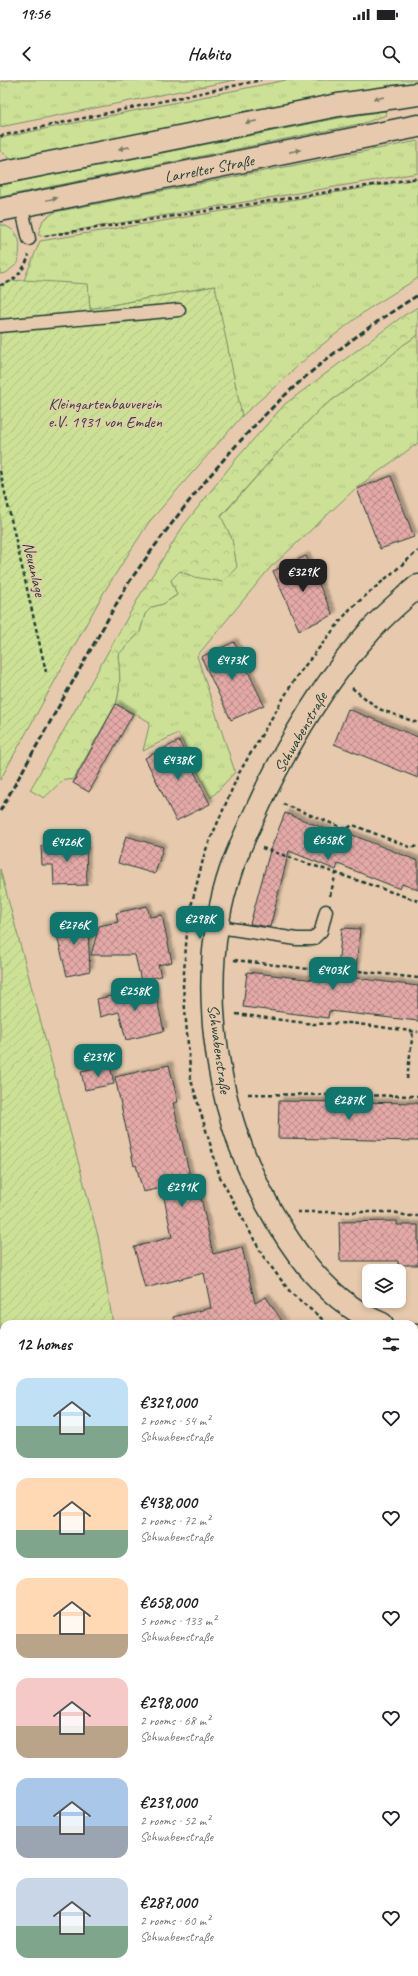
<!DOCTYPE html>
<html lang="en">
<head>
<meta charset="utf-8">
<style>
	:root { --surface:#fff; --page:#f2f2f2; --text:#202124; --muted:#757577; --accent:#0f766e }
	body { margin:0; font-family:Caveat,sans-serif; background:var(--page); color:var(--text); height:100vh; display:flex; flex-direction:column; font-size:15px; white-space:nowrap }
	* { box-sizing:border-box; margin:0 }
	p { font-size:13px; color:var(--muted) }
	.icon { flex:none; width:22px; height:22px; fill:none; stroke:currentColor; stroke-width:2; stroke-linecap:round; stroke-linejoin:round }
	.map { position:relative; flex:1; overflow:hidden }
	.sheet { position:absolute; left:0px; top:1240px; width:418px; height:656px; display:flex; flex-direction:column; background:var(--surface); border-radius:12px 12px 0 0; box-shadow:0 2px 6px #0003 }
	.sheet>* { flex:none }
	.buttons { position:absolute; left:362px; top:1184px; display:grid; gap:8px }
	.buttons a { display:grid; place-items:center; width:44px; height:44px; border-radius:8px; background:var(--surface); box-shadow:0 2px 6px #0003; font-size:20px }
	.price { position:absolute; translate:-50% -34px; padding:0 9px; border-radius:8px; background:var(--accent); color:#fff; font-size:13px; line-height:26px; filter:drop-shadow(0 1px 2px #0008) }
	.price::after { content:''; position:absolute; left:50%; top:24px; width:12px; height:9px; margin-left:-6px; background:inherit; clip-path:polygon(0 0,100% 0,50% 100%) }
	.price.on { background:#222; color:#fff }
	ul { padding:0; list-style:none }
	li { display:flex; align-items:center; gap:12px; height:100px; padding:0 16px }
	li span { display:grid; place-items:center; flex:none; width:112px; height:80px; border-radius:12px; color:#555 }
	li>.icon { margin-inline-start:auto }
	span .icon { width:48px; height:48px; fill:#fffc; stroke-width:1 }
	li b { font-size:17px }
	h2 { display:flex; justify-content:space-between; align-items:center; height:48px; padding:0 16px; font-size:17px }
	.status { display:flex; justify-content:space-between; align-items:center; height:28px; padding:0 20px; background:var(--surface); direction:ltr }
	.status svg { height:11px; fill:currentColor }
	header { display:flex; justify-content:space-between; align-items:center; height:52px; padding:0 16px; background:var(--surface); font-size:18px; font-weight:700 }
	.map>svg:first-child { display:block }
	.grass { fill:url(#grass-tufts); stroke:#768f65 }
	.forest { fill:url(#forest-crowns); stroke:#768f65 }
	.garden { fill:url(#garden-furrows); stroke:#768f65 }
	.pitch { fill:#cce196; stroke:#768f65 }
	.building { fill:url(#building-cross-hatch); stroke:#1f3d34; filter:url(#shadow) }
	.lines { fill:none; stroke-linecap:round; stroke-linejoin:round }
	.service-casing { stroke:#1f3d34; stroke-width:15 }
	.minor-casing { stroke:#1f3d34; stroke-width:25 }
	.tertiary-casing { stroke:#1f3d34; stroke-width:25 }
	.path { stroke:#1f3d34; stroke-width:2.5; stroke-dasharray:4 3; stroke-linecap:butt }
	.service { stroke:#e7caad; stroke-width:12 }
	.minor { stroke:#e7caad; stroke-width:22 }
	.tertiary { stroke:#e7caad; stroke-width:22 }
	.rail { stroke:#1f3d34; stroke-width:3; stroke-dasharray:6 3; stroke-linecap:butt }
	.oneway { fill:#797c6a }
	.labels { text-anchor:middle; stroke-width:3; stroke-linejoin:round; paint-order:stroke }
	.street-label { font-size:16px; fill:#1f3d34; stroke:#e7caad }
	.park-label { font-size:16px; fill:#284539; stroke:#e7caad }
</style>
</head>
<body>
<div class="status"><b>19:56</b><svg viewBox="0 0 49 12"><path d="M0 12V9h3v3zM5 12V6h3v6zM10 12V3h3v9zM15 12V0h3v12zM26 1h20v11H26zM47 4h2v5h-2z"/></svg></div>
<header><svg class="icon" aria-label="back" viewBox="0 0 24 24"><path d="M15 5l-7 7 7 7"/></svg>Habito<svg class="icon" aria-label="search" viewBox="0 0 24 24"><circle cx="10" cy="10" r="6"/><path d="M15 15l6 6"/></svg></header>
<div class="map">
<svg width="418" height="1896" viewBox="0 0 418 1896">
	<defs>
		<pattern id="grass-tufts" width="24" height="20" patternUnits="userSpaceOnUse"><rect width="24" height="20" fill="#cce196"/><path d="M3 7l-1-3M5 7V3M7 7l1-3M15 17l-1-3M17 17v-4M19 17l1-3" fill="none" stroke="#afc282"/></pattern>
		<pattern id="forest-crowns" width="20" height="18" patternUnits="userSpaceOnUse"><rect width="20" height="18" fill="#cce196"/><path d="M2 6a3 3 0 1 1 6 0M12 15a3 3 0 1 1 6 0" fill="none" stroke="#afc282"/></pattern>
		<pattern id="garden-furrows" width="10" height="10" patternUnits="userSpaceOnUse"><rect width="10" height="10" fill="#cce196"/><path d="M-1 1l2-2M0 10L10 0M9 11l2-2" fill="none" stroke="#afc282"/></pattern>
		<pattern id="building-cross-hatch" width="8" height="8" patternUnits="userSpaceOnUse"><rect width="8" height="8" fill="#e4a9a7"/><path d="M0 0l8 8M0 8l8-8" fill="none" stroke="#b88b89"/></pattern>
		<filter id="shadow"><feDropShadow dx="3.5" dy="-3.5" stdDeviation="1" flood-color="#0004"/></filter>
	</defs>
	<rect width="100%" height="100%" fill="#e7caad"/>
	<filter id="ink" filterUnits="userSpaceOnUse"><feTurbulence type="fractalNoise" baseFrequency=".025" numOctaves="2"/><feDisplacementMap in="SourceGraphic" scale="8" xChannelSelector="R" yChannelSelector="G"/><feConvolveMatrix kernelMatrix="1 2 1 2 8 2 1 2 1" color-interpolation-filters="sRGB"/></filter>
	<g filter="url(#ink)">
		<path class="grass" d="M10 0H235L0 47V2Z
			M286 0H418V2L298 21 13 79 0 71V58Z
			M385 31 386 35 364 43 0 117V105L339 38Z
			M418 61V93L42 156 38 155 43 140 55 132Z
			M418 99V198L368 229 318 268 242 336 214 206 90 229 88 205H15L24 200 40 161Z
			M0 144C22 151 21 162 18 183L6 193 0 194Z
			M418 255V363L356 408 269 489 197 576 235 692 211 718 178 653 143 671 150 642 116 624C121 609 120 592 118 575L140 552 145 534 152 527 163 524 177 515 171 500 180 491 194 497 232 459 221 437 279 371 321 328 375 290 403 265Z
			M414 1680 418 1682V1818L414 1824Z
			M262 1892H369L366 1896H263Z"/>
		<path class="forest" d="M418 227V255L403 265 375 290 321 328 279 371 221 436 232 459 237 487 223 502 194 497 180 491 171 500 177 515 163 524 152 527 145 534 140 552 118 575C120 592 121 608 116 624L73 700 64 699 44 718 30 710 143 510 184 445 237 378 285 324 403 236Z"/>
		<path class="garden" d="M24 200 88 204 90 229 215 206 242 336 149 442 104 512 0 700V205L12 201Z
			M0 789 98 1156 113 1244H4V1709L0 1710Z"/>
		<path class="pitch" d="M414 1562 418 1564V1671L414 1669Z"/>
		<path class="building" d="M391 396 414 457 380 469 357 409Z
			M306 476 333 535 299 550 273 491Z
			M234 562 264 625 231 640 201 577Z
			M116 624 133 634 89 712 73 703Z
			M348 629 418 657V698L334 664Z
			M179 661 210 724 176 741 145 678Z
			M285 733 349 758 350 754 418 781V810L402 804 400 809 338 784 336 790 289 771 270 847 250 844 270 771Z
			M126 756 163 767 155 794 118 783Z
			M86 763 87 805 54 806 53 785H42L41 766H53V764Z
			M147 826 150 837 162 835 172 882 158 885 161 896 141 901 135 875H91L99 846 118 842 116 833Z
			M81 838 84 850 88 849 90 891 67 896 54 844Z
			M342 848 360 849 355 898 418 906V941L329 931 328 938 243 927 247 892 332 902 333 895 337 896Z
			M154 907 164 951 126 960 119 932 100 937 97 919Z
			M110 985 114 1004 85 1010 81 991Z
			M169 985 178 1022 173 1023 191 1100 197 1099 213 1174 242 1167 255 1223 266 1217 284 1244H174L173 1237 211 1228 204 1193 145 1208 134 1167 172 1157 162 1108 143 1112 136 1085 134 1086 115 997Z
			M279 1021 418 1023V1061L278 1058Z
			M397 1141V1145H418V1185H398V1181H340L339 1142Z"/>
		<g class="lines">
			<g class="service-casing">
				<path id="service" d="M21 126 29 159
					M0 246 179 230
					M219 847 297 859H313L321 851 326 831"/>
			</g>
			<g class="minor-casing">
				<path id="minor" d="M382 1244C328 1222 293 1172 266 1122 213 1025 195 892 232 787 242 760 255 734 267 708 295 652 328 597 371 550 385 534 402 520 418 506
					M414 1255H418"/>
			</g>
			<g class="tertiary-casing">
				<path id="tertiary" d="M0 93 338 25 418 14
					M0 130 418 46"/>
			</g>
			<path class="path" d="M0 56 261 0
				M45 156 418 98
				M0 205C15 203 25 188 29 175
				M0 391 46 592
				M352 608 379 629 418 643
				M283 724 346 749 353 745 412 768 418 765
				M262 768 418 821
				M330 816 336 793
				M234 880 325 891 333 888 418 898
				M236 934 313 944 350 943 418 952
				M407 999 413 951
				M248 1014 418 1016
				M297 1132H394L407 1136H418
				M328 1244 291 1213 263 1176 220 1097 191 1000 183 906 188 838 205 772 239 693 296 597 350 529 418 471
				M0 1347 4 1365
				M0 1452 4 1451
				M232 1892 233 1896"/>
			<use href="#service" class="service"/>
			<use href="#minor" class="minor"/>
			<use href="#tertiary" class="tertiary"/>
			<path class="rail" d="M0 731 127 505C173 439 223 375 281 319 323 279 369 246 418 215"/>
		</g>
		<defs><path id="oneway-solid" d="M-6-.8H1V-3.2L6.5 0L1 3.2V.8H-6Z"/></defs>
		<g class="oneway">
			<use href="#oneway-solid" transform="translate(379 18) rotate(171)"/>
			<use href="#oneway-solid" transform="translate(251 42) rotate(169)"/>
			<use href="#oneway-solid" transform="translate(124 68) rotate(169)"/>
			<use href="#oneway-solid" transform="translate(295 71) rotate(-11)"/>
			<use href="#oneway-solid" transform="translate(52 119) rotate(-12)"/>
		</g>
	</g>
	<g class="labels">
		<g class="street-label">
			<text transform="translate(209 88) rotate(-11)" y="6">Larrelter Straße</text>
			<text transform="translate(35 489) rotate(77)" y="6">Neuanlage</text>
			<text transform="translate(300 652) rotate(-60)" y="6">Schwabenstraße</text>
			<text transform="translate(220 969) rotate(82)" y="6">Schwabenstraße</text>
		</g>
		<g class="park-label">
			<text x="105" y="329">Kleingartenbauverein<tspan x="105" dy="18">e.V. 1931 von Emden</tspan></text>
		</g>
	</g>
</svg>
<div class="buttons">
<a><svg class="icon" aria-label="layers" viewBox="0 0 24 24"><path d="M12 4l9 5-9 5-9-5zM3 14l9 5 9-5"/></svg></a>
</div>
<b class="price on" style="left:303px;top:513px">€329K</b>
<b class="price" style="left:232px;top:601px">€473K</b>
<b class="price" style="left:178px;top:701px">€438K</b>
<b class="price" style="left:328px;top:781px">€658K</b>
<b class="price" style="left:67px;top:783px">€426K</b>
<b class="price" style="left:200px;top:860px">€298K</b>
<b class="price" style="left:74px;top:866px">€276K</b>
<b class="price" style="left:333px;top:911px">€403K</b>
<b class="price" style="left:135px;top:932px">€258K</b>
<b class="price" style="left:98px;top:998px">€239K</b>
<b class="price" style="left:349px;top:1041px">€287K</b>
<b class="price" style="left:182px;top:1128px">€291K</b>
<section class="sheet">
<h2>12 homes<svg class="icon" aria-label="filters" viewBox="0 0 24 24"><path d="M4 7h16M4 17h16"/><circle cx="9" cy="7" r="2"/><circle cx="15" cy="17" r="2"/></svg></h2>
<ul>
<li><span style="background:linear-gradient(#bfe0f5 60%,#7fa58c 0)"><svg class="icon" aria-label="home" viewBox="0 0 24 24"><path d="M3 11l9-7 9 7M6 9v11h12V9"/></svg></span><div><b>€329,000</b><p>2 rooms · 54 m²</p><p>Schwabenstraße</p></div><svg class="icon" aria-label="heart" viewBox="0 0 24 24"><path d="M12 20l-8-8c-3-5 5-10 8-4 3-6 11-1 8 4z"/></svg></li>
<li><span style="background:linear-gradient(#ffd9b3 65%,#7fa58c 0)"><svg class="icon" aria-label="home" viewBox="0 0 24 24"><path d="M3 11l9-7 9 7M6 9v11h12V9"/></svg></span><div><b>€438,000</b><p>2 rooms · 72 m²</p><p>Schwabenstraße</p></div><svg class="icon" aria-label="heart" viewBox="0 0 24 24"><path d="M12 20l-8-8c-3-5 5-10 8-4 3-6 11-1 8 4z"/></svg></li>
<li><span style="background:linear-gradient(#ffd9b3 70%,#b9a48a 0)"><svg class="icon" aria-label="home" viewBox="0 0 24 24"><path d="M3 11l9-7 9 7M6 9v11h12V9"/></svg></span><div><b>€658,000</b><p>5 rooms · 133 m²</p><p>Schwabenstraße</p></div><svg class="icon" aria-label="heart" viewBox="0 0 24 24"><path d="M12 20l-8-8c-3-5 5-10 8-4 3-6 11-1 8 4z"/></svg></li>
<li><span style="background:linear-gradient(#f6c9c9 60%,#b9a48a 0)"><svg class="icon" aria-label="home" viewBox="0 0 24 24"><path d="M3 11l9-7 9 7M6 9v11h12V9"/></svg></span><div><b>€298,000</b><p>2 rooms · 68 m²</p><p>Schwabenstraße</p></div><svg class="icon" aria-label="heart" viewBox="0 0 24 24"><path d="M12 20l-8-8c-3-5 5-10 8-4 3-6 11-1 8 4z"/></svg></li>
<li><span style="background:linear-gradient(#a9c7e8 60%,#9aa5b1 0)"><svg class="icon" aria-label="home" viewBox="0 0 24 24"><path d="M3 11l9-7 9 7M6 9v11h12V9"/></svg></span><div><b>€239,000</b><p>2 rooms · 52 m²</p><p>Schwabenstraße</p></div><svg class="icon" aria-label="heart" viewBox="0 0 24 24"><path d="M12 20l-8-8c-3-5 5-10 8-4 3-6 11-1 8 4z"/></svg></li>
<li><span style="background:linear-gradient(#c9d6e8 60%,#7fa58c 0)"><svg class="icon" aria-label="home" viewBox="0 0 24 24"><path d="M3 11l9-7 9 7M6 9v11h12V9"/></svg></span><div><b>€287,000</b><p>2 rooms · 60 m²</p><p>Schwabenstraße</p></div><svg class="icon" aria-label="heart" viewBox="0 0 24 24"><path d="M12 20l-8-8c-3-5 5-10 8-4 3-6 11-1 8 4z"/></svg></li>
</ul>
</section>
</div>
</body>
</html>
